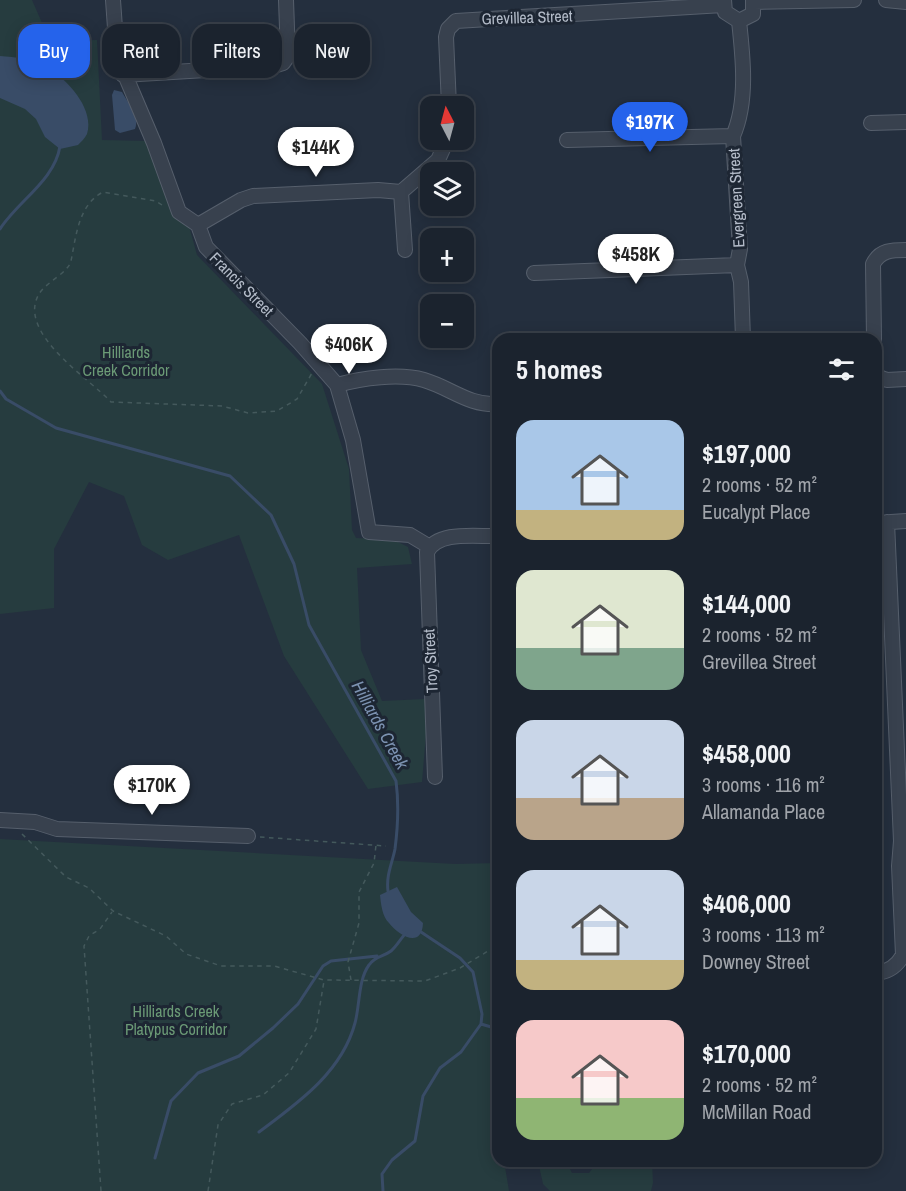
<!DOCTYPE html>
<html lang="en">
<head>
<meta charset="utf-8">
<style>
	:root { --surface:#1b232e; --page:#282f3a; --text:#f1f3f6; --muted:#a0a4aa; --line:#39404a; --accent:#2563eb }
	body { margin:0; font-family:"Archivo Narrow",sans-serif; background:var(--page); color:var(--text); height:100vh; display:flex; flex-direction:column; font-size:22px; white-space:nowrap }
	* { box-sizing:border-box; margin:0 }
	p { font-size:20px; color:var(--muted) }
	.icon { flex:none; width:33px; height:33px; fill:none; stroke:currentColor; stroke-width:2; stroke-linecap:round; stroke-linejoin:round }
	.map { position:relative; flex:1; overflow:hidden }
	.sheet { position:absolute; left:492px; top:333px; width:390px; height:834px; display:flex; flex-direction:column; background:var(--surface); border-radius:18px; box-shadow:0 3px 15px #0003,0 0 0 2px var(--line) }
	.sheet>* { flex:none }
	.banner { position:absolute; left:18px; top:24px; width:384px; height:54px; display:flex; gap:12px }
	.needle { width:39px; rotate:354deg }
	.tools { position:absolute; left:420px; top:96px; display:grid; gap:12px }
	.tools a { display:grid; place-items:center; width:54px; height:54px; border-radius:12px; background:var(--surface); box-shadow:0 3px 15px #0003,0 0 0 2px var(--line); font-size:30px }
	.price { position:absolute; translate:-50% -51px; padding:0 14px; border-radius:21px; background:#fff; color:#222; font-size:20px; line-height:39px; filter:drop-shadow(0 2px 3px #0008) }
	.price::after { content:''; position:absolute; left:50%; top:36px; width:18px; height:14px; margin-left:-9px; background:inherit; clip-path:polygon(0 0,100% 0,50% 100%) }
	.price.selected { background:var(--accent); color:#fff }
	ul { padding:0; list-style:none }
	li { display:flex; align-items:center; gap:18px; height:150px; padding:0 24px }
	li span { display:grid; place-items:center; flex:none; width:168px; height:120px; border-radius:18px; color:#555 }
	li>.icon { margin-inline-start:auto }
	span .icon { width:72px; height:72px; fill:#fffc; stroke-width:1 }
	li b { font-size:26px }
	h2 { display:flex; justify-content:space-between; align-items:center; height:72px; padding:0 24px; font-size:26px }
	.chip { padding:0 21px; border-radius:18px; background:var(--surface); box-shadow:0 3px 15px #0003,0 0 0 2px var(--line); font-size:21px; line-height:54px }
	.chip.selected { background:var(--accent); color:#fff }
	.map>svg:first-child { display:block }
	.green { fill:#263c3f }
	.water { fill:#394c67 }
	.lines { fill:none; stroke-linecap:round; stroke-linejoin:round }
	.stream { stroke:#394c67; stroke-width:3 }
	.minor-casing { stroke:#565f6c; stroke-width:16 }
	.path { stroke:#44595c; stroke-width:1.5; stroke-dasharray:4.5 4.5; stroke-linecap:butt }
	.minor { stroke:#38414e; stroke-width:14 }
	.labels { text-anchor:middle; stroke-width:6; stroke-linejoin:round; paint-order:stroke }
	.street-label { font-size:16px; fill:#b4bcc9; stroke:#1d2633 }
	.park-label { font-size:16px; fill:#6b9a76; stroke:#1d2633 }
	.water-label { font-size:18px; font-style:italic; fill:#7c92b1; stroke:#1d2633 }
</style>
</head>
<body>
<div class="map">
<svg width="906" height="1191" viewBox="0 0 906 1191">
	<rect width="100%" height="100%" fill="#242f3e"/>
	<path class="green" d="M0 0H32L50 41 97 40 102 140 147 141 189 226 197 255 322 384 349 469 352 530 356 538 394 540 408 547 412 564 357 568 361 650 382 701 425 699 427 722 422 782 368 789 284 656 239 535 168 560 142 545 124 496 89 482 54 549V608L0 614Z
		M0 839 455 864 498 863V1161H504L509 1191H0Z
		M538 1161H566L572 1173H589L598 1161H652L653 1183 651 1191H550L543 1184Z"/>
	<path class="water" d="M0 56C15 57 32 59 45 66 66 78 95 108 87 134 85 138 81 142 78 145L60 149 45 137 36 119 25 109 0 98Z
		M114 90 122 92C128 103 140 117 135 129L120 133 115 130 112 95Z
		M397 887 411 912 423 923C422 949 399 936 389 923 382 916 381 904 380 895Z"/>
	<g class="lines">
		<path class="stream" d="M0 229C18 201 55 180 60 146
			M0 391 6 399 56 428 230 476 271 515 294 564 309 625 396 781C399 804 398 826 395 849 392 864 386 875 388 891
			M481 1024 498 1029
			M259 1132C298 1103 342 1072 355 1023 360 1005 358 980 369 965 375 956 383 957 391 951 397 946 401 938 406 933
			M155 1158 171 1101 198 1073 239 1056 273 1028 298 1004 323 966 331 961 377 956
			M383 1191 382 1174 392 1160 415 1141 423 1096 440 1068 461 1052 481 1024 482 1014 473 972 460 958 421 932"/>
		<g class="minor-casing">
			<path id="minor" d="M113 0 117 56 154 143 179 212 198 225 206 247 300 343 337 385 353 440 369 532 410 535 430 547
				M724 0 725 12 739 21 753 14V0
				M886 0 906 2
				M754 2 854 0
				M739 21C743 57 748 102 733 136L740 249 737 265 741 282 743 339
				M123 75 273 66 283 63 288 56 286 0
				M449 106 446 37 448 29 456 21 723 5
				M871 123 906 122
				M567 140 733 136
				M401 192 405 250
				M198 225 241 200 253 196 378 190 401 192 438 160 447 140
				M534 273 737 265
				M874 339 873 264C880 250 892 250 906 250
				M876 376 887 380 906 379
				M337 385C362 378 399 373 424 380 451 388 469 406 498 404
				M876 523 906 521
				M435 777 427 552C438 530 477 537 498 536
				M0 820 35 822 57 829 248 836
				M876 973C889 972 897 966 903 955L899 866 901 841 887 522"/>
		</g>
		<path class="path" d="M162 205 156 201 103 192C78 205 76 237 71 261 68 273 46 282 39 294 16 333 90 379 111 402L222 406 248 413 277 411 297 399 312 373
			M22 834 66 877 89 888 113 911 166 936 186 954 221 966H274L324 980 425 981 460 968 498 945
			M260 837 386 846
			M351 980 348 962 359 923V892L374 863 376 845
			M101 1191 84 946 89 936 100 929 112 912
			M208 1191 218 1125 232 1104 263 1095 289 1073 316 1029 324 981"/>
		<use href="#minor" class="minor"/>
	</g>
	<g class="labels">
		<g class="street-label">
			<text transform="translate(527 17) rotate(-2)" y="6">Grevillea Street</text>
			<text transform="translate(736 198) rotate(-93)" y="6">Evergreen Street</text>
			<text transform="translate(242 284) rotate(45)" y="6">Francis Street</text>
			<text transform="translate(430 661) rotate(-93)" y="6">Troy Street</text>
		</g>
		<g class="park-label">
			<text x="126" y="358">Hilliards<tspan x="126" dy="18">Creek Corridor</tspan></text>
			<text x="176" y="1017">Hilliards Creek<tspan x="176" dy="18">Platypus Corridor</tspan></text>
		</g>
		<g class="water-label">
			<text transform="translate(380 725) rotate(61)" y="6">Hilliards Creek</text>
		</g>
	</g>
</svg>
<div class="tools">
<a><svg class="needle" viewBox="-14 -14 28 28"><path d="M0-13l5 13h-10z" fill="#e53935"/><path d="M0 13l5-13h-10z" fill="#a0a4aa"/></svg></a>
<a><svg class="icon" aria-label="layers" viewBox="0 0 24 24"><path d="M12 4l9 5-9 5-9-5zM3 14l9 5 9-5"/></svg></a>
<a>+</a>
<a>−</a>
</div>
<b class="price selected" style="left:650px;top:153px">$197K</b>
<b class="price" style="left:316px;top:178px">$144K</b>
<b class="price" style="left:636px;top:285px">$458K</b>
<b class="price" style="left:349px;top:375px">$406K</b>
<b class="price" style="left:152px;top:816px">$170K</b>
<div class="banner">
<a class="chip selected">Buy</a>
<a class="chip">Rent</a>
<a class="chip">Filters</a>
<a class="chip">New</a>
</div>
<section class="sheet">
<h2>5 homes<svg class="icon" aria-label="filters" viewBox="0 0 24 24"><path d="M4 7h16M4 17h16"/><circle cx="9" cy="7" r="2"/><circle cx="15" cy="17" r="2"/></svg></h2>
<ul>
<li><span style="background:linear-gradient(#a9c7e8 75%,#c2b280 0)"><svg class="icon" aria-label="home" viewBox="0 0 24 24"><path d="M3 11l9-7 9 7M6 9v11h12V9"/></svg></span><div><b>$197,000</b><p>2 rooms · 52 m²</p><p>Eucalypt Place</p></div></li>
<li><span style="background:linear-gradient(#dfe7d0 65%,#7fa58c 0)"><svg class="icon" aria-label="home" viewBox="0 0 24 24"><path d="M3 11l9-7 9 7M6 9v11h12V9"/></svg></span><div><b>$144,000</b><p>2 rooms · 52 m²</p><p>Grevillea Street</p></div></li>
<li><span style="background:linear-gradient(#c9d6e8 65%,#b9a48a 0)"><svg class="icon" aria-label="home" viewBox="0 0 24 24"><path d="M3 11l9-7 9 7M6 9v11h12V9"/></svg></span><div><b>$458,000</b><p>3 rooms · 116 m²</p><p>Allamanda Place</p></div></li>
<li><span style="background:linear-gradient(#c9d6e8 75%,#c2b280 0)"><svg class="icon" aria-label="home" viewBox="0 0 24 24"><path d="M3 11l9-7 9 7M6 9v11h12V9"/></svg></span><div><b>$406,000</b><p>3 rooms · 113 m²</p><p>Downey Street</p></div></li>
<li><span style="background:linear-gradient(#f6c9c9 65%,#8fb573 0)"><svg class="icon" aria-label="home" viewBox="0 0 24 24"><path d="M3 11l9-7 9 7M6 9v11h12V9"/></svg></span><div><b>$170,000</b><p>2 rooms · 52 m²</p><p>McMillan Road</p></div></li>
</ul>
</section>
</div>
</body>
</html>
